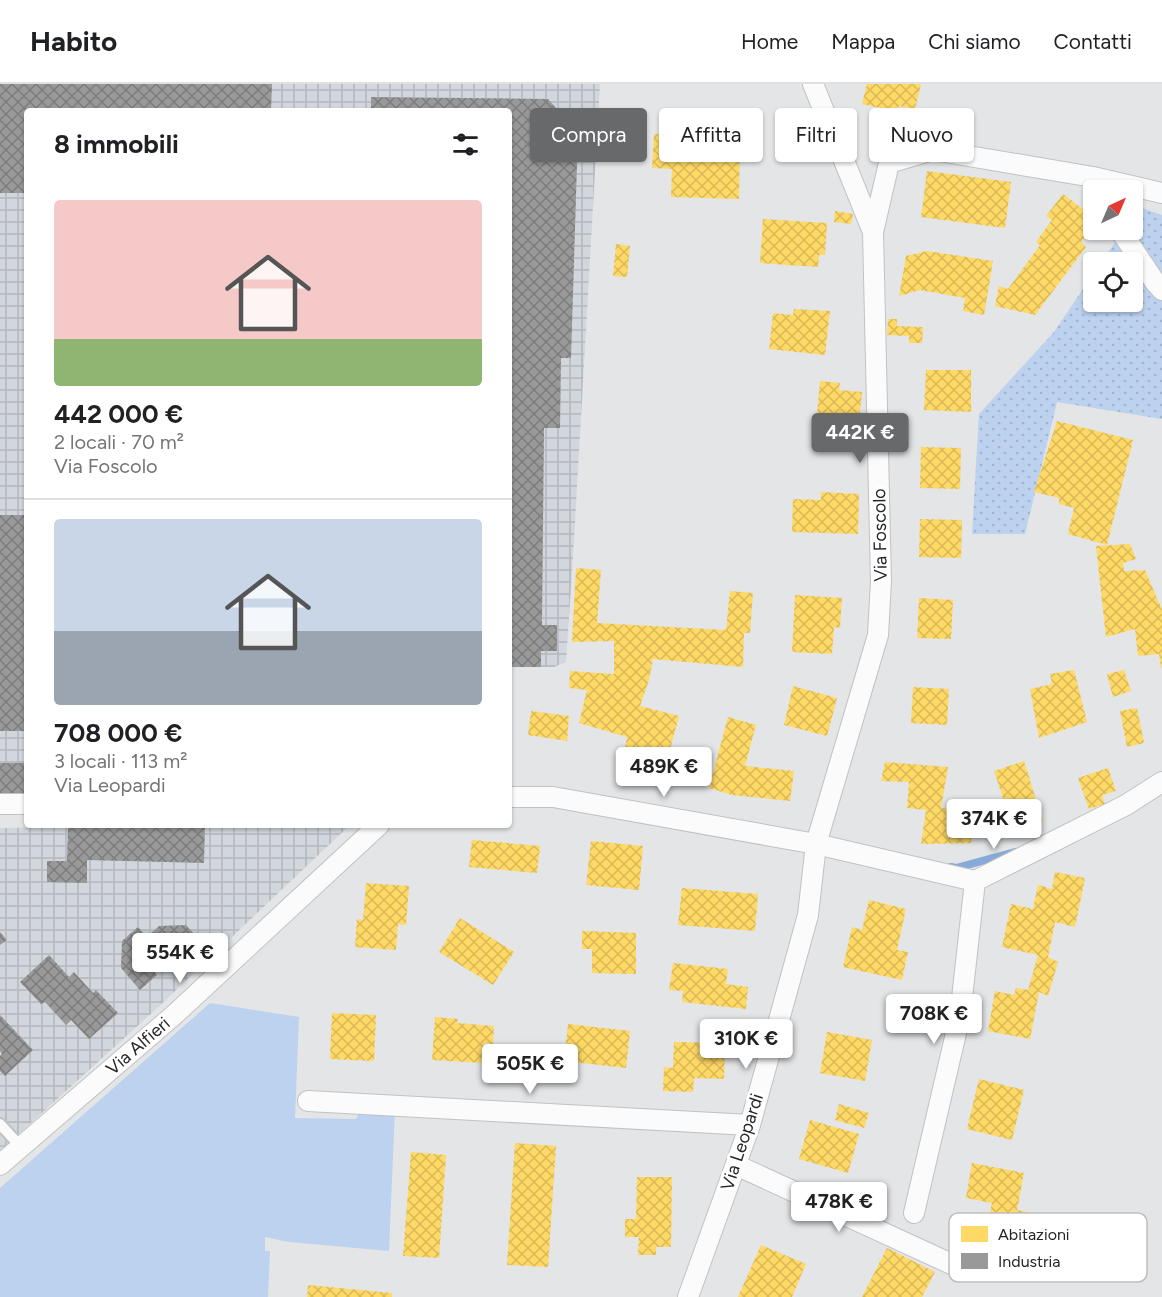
<!DOCTYPE html>
<html lang="it">
<head>
<meta charset="utf-8">
<style>
	:root { --surface:#fff; --page:#f6f6f6; --text:#202124; --muted:#757577; --line:#e0e0e0; --accent:#68696b }
	body { margin:0; font-family:Figtree,sans-serif; background:var(--page); color:var(--text); height:100vh; display:flex; flex-direction:column; font-size:22px; white-space:nowrap }
	* { box-sizing:border-box; margin:0 }
	p { font-size:20px; color:var(--muted) }
	.icon { flex:none; width:33px; height:33px; fill:none; stroke:currentColor; stroke-width:2; stroke-linecap:round; stroke-linejoin:round }
	.map { position:relative; flex:1; overflow:hidden }
	.drawer { position:absolute; left:24px; top:24px; width:488px; height:720px; display:flex; flex-direction:column; background:var(--surface); border-radius:6px; box-shadow:0 2px 4px #0004 }
	.drawer>* { flex:none }
	.top-card { position:absolute; left:530px; top:24px; width:542px; height:54px; display:flex; gap:12px }
	.needle { width:39px; rotate:44deg }
	.controls { position:absolute; left:1083px; top:96px; display:grid; gap:12px }
	.controls a { display:grid; place-items:center; width:60px; height:60px; border-radius:6px; background:var(--surface); box-shadow:0 2px 4px #0004; font-size:30px }
	.price { position:absolute; translate:-50% -51px; padding:0 14px; border-radius:6px; background:#fff; color:#222; font-size:20px; line-height:39px; filter:drop-shadow(0 2px 3px #0008) }
	.price::after { content:''; position:absolute; left:50%; top:36px; width:18px; height:14px; margin-left:-9px; background:inherit; clip-path:polygon(0 0,100% 0,50% 100%) }
	.price.current { background:var(--accent); color:#fff }
	ul { padding:0; list-style:none }
	li { display:grid; align-content:center; gap:12px; height:318px; padding:0 30px }
	li+li { border-top:2px solid var(--line) }
	li span { display:grid; place-items:center; height:186px; border-radius:6px; color:#555 }
	li>.icon { margin-inline-start:auto }
	span .icon { width:108px; height:108px; fill:#fffc; stroke-width:1 }
	li b { font-size:26px }
	h2 { display:flex; justify-content:space-between; align-items:center; height:72px; padding:0 30px; font-size:26px }
	.chip { padding:0 21px; border-radius:6px; background:var(--surface); box-shadow:0 2px 4px #0004; font-size:21px; line-height:54px }
	.chip.current { background:var(--accent); color:#fff }
	header { display:flex; align-items:center; gap:36px; box-sizing:border-box; height:84px; padding:0 30px; background:var(--surface); border-bottom:2px solid var(--line) }
	header strong { font-size:28px }
	nav { display:flex; gap:33px; margin-inline-start:auto; font-size:21px }
	.map>svg:first-child { display:block }
	.industrial { fill:url(#industrial-grid) }
	.grass { fill:url(#grass-dots) }
	.green { fill:#bcd2ef }
	.homes { fill:url(#homes-cross-hatch) }
	.industry { fill:url(#industry-cross-hatch) }
	.lines { fill:none; stroke-linecap:round; stroke-linejoin:round }
	.stream { stroke:#87aad8; stroke-width:8 }
	.service-casing { stroke:#c1c2c4; stroke-width:14 }
	.minor-casing { stroke:#c1c2c4; stroke-width:22 }
	.service { stroke:#fbfbfb; stroke-width:10 }
	.minor { stroke:#fbfbfb; stroke-width:20 }
	.labels { text-anchor:middle; stroke-width:6; stroke-linejoin:round; paint-order:stroke }
	.street-label { font-size:18px; fill:#252628; stroke:#fff }
	.key { fill:#fff; stroke:#bebebe; stroke-width:1.5 }
	.key-label { font-size:16px; fill:#252628 }
</style>
</head>
<body>
<header>
<strong>Habito</strong>
<nav><a>Home</a><a>Mappa</a><a>Chi siamo</a><a>Contatti</a></nav>
</header>
<div class="map">
<svg width="1162" height="1213" viewBox="0 0 1162 1213">
	<defs>
		<pattern id="industrial-grid" width="8" height="8" patternUnits="userSpaceOnUse" patternTransform="scale(1.5)"><rect width="8" height="8" fill="#d2d7dd"/><path d="M0 4h8M4 0v8" fill="none" stroke="#b4b8be"/></pattern>
		<pattern id="grass-dots" width="8" height="8" patternUnits="userSpaceOnUse" patternTransform="scale(1.5)"><rect width="8" height="8" fill="#bcd2ef"/><path d="M2 2h.1M6 6h.1" fill="none" stroke="#a1b4cd" stroke-width="1.8" stroke-linecap="round"/></pattern>
		<pattern id="homes-cross-hatch" width="8" height="8" patternUnits="userSpaceOnUse" patternTransform="scale(1.5)"><rect width="8" height="8" fill="#ffd966"/><path d="M0 0l8 8M0 8l8-8" fill="none" stroke="#daba58"/></pattern>
		<pattern id="industry-cross-hatch" width="8" height="8" patternUnits="userSpaceOnUse" patternTransform="scale(1.5)"><rect width="8" height="8" fill="#999"/><path d="M0 0l8 8M0 8l8-8" fill="none" stroke="#7d7d7d"/></pattern>
	</defs>
	<rect width="100%" height="100%" fill="#e3e5e7"/>
	<path class="industrial" d="M0 0H600L573 473 566 578 554 583H509L508 27H27V708H0Z
		M212 741H350L154 927 0 1067V744Z"/>
	<path class="grass" d="M1139 123 1162 131V335L1057 318 1025 450H972L979 330 1054 248 1093 190 1094 218H1132V178H1101L1124 146H1132L1133 133Z"/>
	<path class="green" d="M210 919 299 933 295 1034 356 1035 362 1023H395L389 1167 289 1158 265 1153V1167H270L268 1213H0V1104Z"/>
	<path class="homes" d="M867 0H921L915 25 899 22 898 28 862 20Z
		M654 50 740 53 739 115 671 113 672 85 652 84Z
		M927 87 1011 98 1005 144 921 133Z
		M1063 110 1088 129 1094 142 1081 158 1086 163 1035 231 995 222 999 202 1008 205 1040 161 1036 158 1052 136 1046 132Z
		M835 127 853 130 851 140 834 138Z
		M763 135 827 139 825 171H819L818 183 760 179Z
		M616 160 630 162 627 193 613 192Z
		M927 167 993 177 984 231 963 227 965 214 920 206 899 212 906 172Z
		M794 225 830 227 825 271 769 265 773 229 793 231Z
		M888 235H897V242L923 243 922 259H909V252L887 251Z
		M926 286H971V328L924 326Z
		M820 297 840 299 839 306 862 308 858 346 816 343Z
		M1057 337 1133 356 1107 461 1068 450 1074 424 1059 420V414L1034 408Z
		M921 363 961 364 960 405 920 404Z
		M821 408 859 410 858 450 792 448 793 415 821 416Z
		M920 435 962 436 961 474 919 473Z
		M1130 460 1136 475 1123 479 1124 487 1145 486 1162 526V584H1161L1159 570 1138 572 1135 545 1106 553 1096 462Z
		M576 484 601 486 597 539 726 546 730 507 753 509 750 549H744L743 583 653 575 649 596 640 622 679 632 660 702 620 693 627 653 579 639 587 606 569 604 570 587 614 590V557L572 558Z
		M795 511 842 514 840 544 834 543 832 570 792 568Z
		M919 514 953 516 951 555 917 554Z
		M1074 586 1087 638 1039 654 1030 605 1052 600 1050 590Z
		M1124 586 1131 607 1113 613 1107 590Z
		M793 602 837 614 827 652 784 641Z
		M913 603 949 605 947 641 911 639Z
		M1137 624 1144 659 1127 663 1120 627Z
		M531 627 569 632 567 657 528 651Z
		M728 633 756 641 745 682 794 687 790 717 732 711 709 704Z
		M1024 677 1043 738 1014 747 994 687Z
		M885 678 948 683 941 724 967 726 965 740H973L971 759 921 760 926 726 907 724 909 698 881 697Z
		M1108 684 1116 707 1102 711 1105 720 1089 725 1078 694Z
		M472 756 540 762 537 789 469 783Z
		M591 757 643 762 639 806 586 801Z
		M1055 788 1085 794 1075 843 1055 838 1048 873 1058 878 1048 912 1039 908 1030 955 988 947 995 907 1014 911 1016 904 1028 906 1038 871 1002 863 1011 820 1033 825 1038 801 1052 805Z
		M366 799 409 802 406 841 398 840 396 866 355 863 357 835 363 836Z
		M682 804 758 810 755 847 678 841Z
		M869 816 906 825 897 866 908 868 902 896 843 883 852 843 862 846Z
		M460 834 514 868 493 901 439 868Z
		M582 847 636 849V890L592 889V865H582Z
		M673 879 728 885 726 900 748 903 746 925 682 918 683 907 669 906Z
		M332 929 376 931 374 977 330 975Z
		M435 933 458 935 457 939 494 942 493 960 484 959 483 979 432 976Z
		M568 940 630 947 626 984 564 977Z
		M827 948 872 956 865 997 820 989Z
		M674 958 725 959 724 995 694 994 693 1008 663 1007 664 983 673 984Z
		M979 995 1024 1006 1012 1056 967 1045Z
		M839 1020 869 1029 864 1044 835 1036Z
		M810 1036 859 1050 848 1089 799 1075Z
		M515 1059 556 1062 548 1183 507 1181Z
		M411 1068 446 1071 439 1174 403 1172Z
		M972 1079 1024 1089 1017 1126 1044 1131 1037 1166 985 1156 992 1119 966 1114Z
		M637 1093H672L671 1163H656V1171H638L639 1153H625V1135H636Z
		M761 1161 806 1180 792 1213H738Z
		M887 1164 935 1188 922 1213H862Z
		M308 1201 392 1209V1213H307Z"/>
	<path class="industry" d="M0 0H272L271 27H27V109H0Z
		M371 13 548 15 578 48 571 274H561L560 344H544L542 541H557V567H541V583H508V27H371Z
		M0 431H27V647H0Z
		M0 679H27V710H0Z
		M68 741H205L204 779 87 776V799L47 798V777H67Z
		M186 841 208 865 190 881 173 862 150 883 157 891 140 906 121 884 122 857 138 843 147 853 159 842Z
		M0 848 7 856 0 861Z
		M49 871 69 893 74 888 93 909 96 906 118 929 89 955 71 936 66 941 45 918 41 920 20 898Z
		M0 931 33 966 5 992 0 987V972L2 970 0 967Z"/>
	<g class="lines">
		<path class="stream" d="M951 783 956 784 1015 768"/>
		<g class="service-casing">
			<path id="service" d="M0 1040 21 1063"/>
		</g>
		<g class="minor-casing">
			<path id="minor" d="M1120 146 1155 198 1162 206
				M873 148 889 79 933 66 1093 93 1162 109
				M508 713H553L816 760 975 797 1126 721 1162 698
				M0 720H27
				M308 1017 750 1041
				M0 1081 174 931 379 741
				M736 1081 958 1183
				M914 1129 960 932 975 797
				M688 1213 750 1041 808 831 816 760 878 551 881 497 873 148 813 0"/>
		</g>
		<use href="#service" class="service"/>
		<use href="#minor" class="minor"/>
	</g>
	<g class="labels">
		<g class="street-label">
			<text transform="translate(880 451) rotate(-91)" y="6">Via Foscolo</text>
			<text transform="translate(138 962) rotate(-41)" y="6">Via Alfieri</text>
			<text transform="translate(742 1058) rotate(-72)" y="6">Via Leopardi</text>
		</g>
	</g>
	<rect x="949" y="1129" width="198" height="69" rx="9" class="key"/>
	<rect x="961" y="1142" width="27" height="16" fill="#ffd966"/>
	<rect x="961" y="1169" width="27" height="16" fill="#999"/>
	<g class="key-label">
		<text x="998" y="1156">Abitazioni</text>
		<text x="998" y="1183">Industria</text>
	</g>
</svg>
<div class="controls">
<a><svg class="needle" viewBox="-14 -14 28 28"><path d="M0-13l5 13h-10z" fill="#e53935"/><path d="M0 13l5-13h-10z" fill="#757577"/></svg></a>
<a><svg class="icon" aria-label="locate" viewBox="0 0 24 24"><circle cx="12" cy="12" r="6"/><path d="M12 2v4M12 18v4M2 12h4M18 12h4"/></svg></a>
</div>
<b class="price current" style="left:860px;top:380px">442K €</b>
<b class="price" style="left:664px;top:714px">489K €</b>
<b class="price" style="left:994px;top:766px">374K €</b>
<b class="price" style="left:180px;top:900px">554K €</b>
<b class="price" style="left:934px;top:961px">708K €</b>
<b class="price" style="left:746px;top:986px">310K €</b>
<b class="price" style="left:530px;top:1011px">505K €</b>
<b class="price" style="left:839px;top:1149px">478K €</b>
<div class="top-card">
<a class="chip current">Compra</a>
<a class="chip">Affitta</a>
<a class="chip">Filtri</a>
<a class="chip">Nuovo</a>
</div>
<section class="drawer">
<h2>8 immobili<svg class="icon" aria-label="filters" viewBox="0 0 24 24"><path d="M4 7h16M4 17h16"/><circle cx="9" cy="7" r="2"/><circle cx="15" cy="17" r="2"/></svg></h2>
<ul>
<li><span style="background:linear-gradient(#f6c9c9 75%,#8fb573 0)"><svg class="icon" aria-label="home" viewBox="0 0 24 24"><path d="M3 11l9-7 9 7M6 9v11h12V9"/></svg></span><div><b>442 000 €</b><p>2 locali · 70 m²</p><p>Via Foscolo</p></div></li>
<li><span style="background:linear-gradient(#c9d6e8 60%,#9aa5b1 0)"><svg class="icon" aria-label="home" viewBox="0 0 24 24"><path d="M3 11l9-7 9 7M6 9v11h12V9"/></svg></span><div><b>708 000 €</b><p>3 locali · 113 m²</p><p>Via Leopardi</p></div></li>
</ul>
</section>
</div>
</body>
</html>
